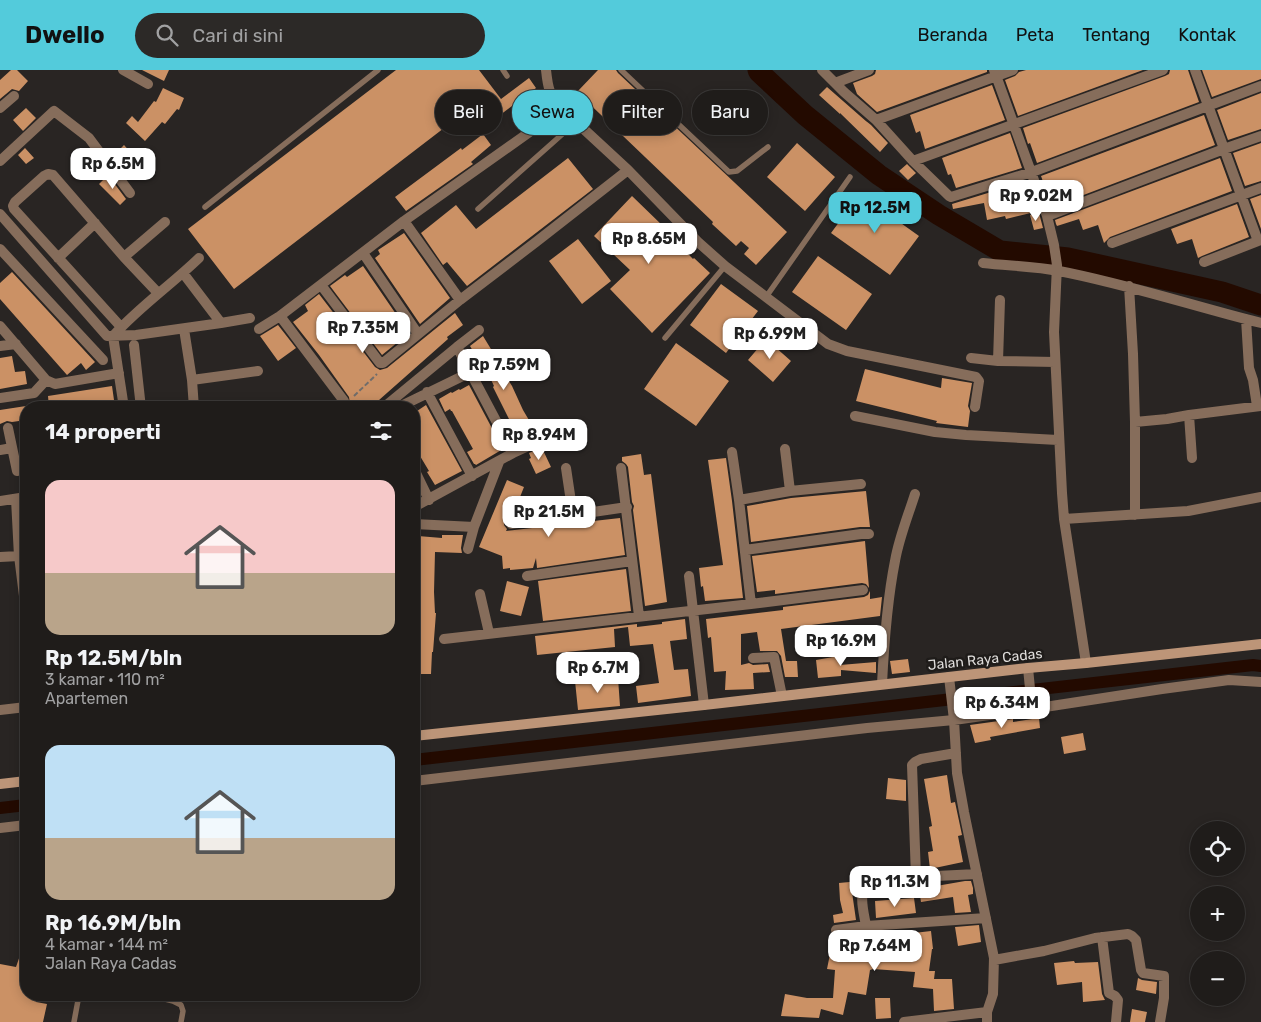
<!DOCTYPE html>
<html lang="id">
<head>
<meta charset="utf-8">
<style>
	:root { --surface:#1f1c1a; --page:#2c2927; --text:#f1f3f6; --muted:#a1a1a2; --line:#3c3a39; --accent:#53cbdb }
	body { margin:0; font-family:Rubik,sans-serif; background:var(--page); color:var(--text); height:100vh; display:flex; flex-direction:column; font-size:19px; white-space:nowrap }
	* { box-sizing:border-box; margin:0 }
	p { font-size:16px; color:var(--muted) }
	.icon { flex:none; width:28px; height:28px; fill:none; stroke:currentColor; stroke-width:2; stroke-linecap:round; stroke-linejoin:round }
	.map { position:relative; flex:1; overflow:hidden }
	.panel { position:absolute; left:20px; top:331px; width:400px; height:600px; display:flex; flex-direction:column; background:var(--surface); border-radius:20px; box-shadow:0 2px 12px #0003,0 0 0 1px var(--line) }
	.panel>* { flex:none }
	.top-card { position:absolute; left:435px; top:20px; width:475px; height:45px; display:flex; gap:10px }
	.buttons { position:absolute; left:1190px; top:751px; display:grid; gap:10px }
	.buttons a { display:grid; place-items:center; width:55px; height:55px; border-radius:50%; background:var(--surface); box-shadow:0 2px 12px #0003,0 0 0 1px var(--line); font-size:25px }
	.price { position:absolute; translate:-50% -42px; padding:0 11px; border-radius:10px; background:#fff; color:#222; font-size:16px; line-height:32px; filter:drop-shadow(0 1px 2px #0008) }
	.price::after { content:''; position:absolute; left:50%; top:30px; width:15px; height:11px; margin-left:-8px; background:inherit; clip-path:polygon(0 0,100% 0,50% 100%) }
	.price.on { background:var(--accent); color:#111 }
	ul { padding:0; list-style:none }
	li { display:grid; align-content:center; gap:10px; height:265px; padding:0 25px }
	li span { display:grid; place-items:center; height:155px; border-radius:15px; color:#555 }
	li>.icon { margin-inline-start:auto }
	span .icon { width:90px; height:90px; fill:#fffc; stroke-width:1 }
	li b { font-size:21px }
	h2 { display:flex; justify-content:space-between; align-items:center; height:60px; padding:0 25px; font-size:21px }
	.chip { padding:0 18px; border-radius:22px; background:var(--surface); box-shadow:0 2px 12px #0003,0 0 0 1px var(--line); font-size:18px; line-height:45px }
	.chip.on { background:var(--accent); color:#111 }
	header { display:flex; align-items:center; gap:30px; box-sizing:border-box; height:70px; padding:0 25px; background:var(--accent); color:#111 }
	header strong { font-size:24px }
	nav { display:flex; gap:28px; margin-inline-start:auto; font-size:18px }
	.search { width:350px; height:45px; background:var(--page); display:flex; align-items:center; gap:12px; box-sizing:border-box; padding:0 18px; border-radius:28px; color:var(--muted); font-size:19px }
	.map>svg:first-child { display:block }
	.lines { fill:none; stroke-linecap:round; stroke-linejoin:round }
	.canal { stroke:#230a00; stroke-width:12 }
	.river { stroke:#230a00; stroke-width:21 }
	.building { fill:#cb9165 }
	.path { stroke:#706d6b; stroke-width:2; stroke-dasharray:5 2.5; stroke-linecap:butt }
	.lane { stroke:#866d5b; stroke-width:5.5 }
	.street { stroke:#866d5b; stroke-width:10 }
	.secondary { stroke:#bd9578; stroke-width:10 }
	.labels { text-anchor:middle; stroke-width:5; stroke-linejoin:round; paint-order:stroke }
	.street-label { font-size:14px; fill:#dfdddb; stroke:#1f1c1a }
</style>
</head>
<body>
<header>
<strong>Dwello</strong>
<div class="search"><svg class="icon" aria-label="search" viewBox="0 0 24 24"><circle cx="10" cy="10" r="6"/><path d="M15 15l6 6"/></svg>Cari di sini</div>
<nav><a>Beranda</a><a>Peta</a><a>Tentang</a><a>Kontak</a></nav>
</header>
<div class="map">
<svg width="1261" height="952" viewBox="0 0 1261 952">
	<rect width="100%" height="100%" fill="#292523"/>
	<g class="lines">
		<path class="canal" d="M414 690 1253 595 1261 596
			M0 738 26 735"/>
		<path class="river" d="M758 0 759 2 805 45 879 105 939 145 1000 181 1068 188 1222 222 1261 235"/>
	</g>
	<path class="building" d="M11 0H17L28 11 19 21 12 19 0 29V10Z
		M142 0H169L164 11Z
		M396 0H479L501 29 529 8 536 18 492 51 478 32 234 219 188 159Z
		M598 0H616L618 3 787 162 756 195 744 184 749 178 741 171 736 176 712 154 713 152 577 22Z
		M876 0H987V2L877 42 857 24 853 13 872 6 875 4Z
		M1026 0H1143L1018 46 1005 10 1015 6 1019 2Z
		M1170 0H1188L1199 32 1037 93 1030 73 1028 74 1023 58 1165 6 1169 4Z
		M1202 0H1261V9L1212 27Z
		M992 15 1005 50 925 79 920 61 916 63 910 45Z
		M827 17 867 52 866 51 871 55 888 73 880 82 840 43V44L819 25Z
		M163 18 184 28 179 40 177 39 165 54 162 52 145 71 126 53 132 46 138 52 154 31 156 32Z
		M1261 23V59L1228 70 1217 40Z
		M26 38 36 48 23 61 13 50Z
		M1204 45 1215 75 1052 137 1041 106Z
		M1010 63 1022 98 956 118 951 104 948 105 942 88Z
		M483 64 491 75 471 92 473 94 406 141 395 127 461 78 462 80Z
		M797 73 835 107 805 141 767 107Z
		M1261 73V111L1245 116 1233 83Z
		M124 75 142 95 127 108 112 87Z
		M25 78 34 88 26 94 18 85Z
		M568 88 593 119 467 216 447 192 443 195 421 163 456 135 476 159Z
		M1220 88 1232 121 1110 167 1104 173 1098 155 1083 160 1079 149 1057 156 1056 154 1055 150Z
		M907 94 916 103 908 110 899 101Z
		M108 105 126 129 120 135 99 114Z
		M1027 111 1035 142 1006 149 1005 146 987 150 984 133 953 139 952 134Z
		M860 124 919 166 890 205 831 163Z
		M1261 125V159L1250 129Z
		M632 126 664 157 663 158 693 189 694 188 710 203 652 263 610 219 630 200 594 166Z
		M1237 134 1249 167 1202 186 1198 188 1192 169 1177 174 1171 159Z
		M1039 143 1043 158 1034 160 1030 145Z
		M404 163 450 228 420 254 375 188 380 184 378 180Z
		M578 169 611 211 582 234 549 191Z
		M818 186 872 224 846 260 792 222Z
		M363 196 409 263 382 285 330 216 345 205 347 207Z
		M12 202 95 292 86 300 81 293 67 305 0 229V213Z
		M721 214 758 241 726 283 690 255Z
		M319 224 375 297 380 300 387 298 455 243 463 255 447 267 448 269 370 338H354L350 333 349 327 319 285 293 252 308 241 305 235Z
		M278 255 296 278 278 291 260 266Z
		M483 266 497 289H496L505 309 507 308 512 316 523 340 539 367H533L522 371 518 364 517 365 493 317 494 316 484 295 482 297 470 276Z
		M766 269 791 291 773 312 748 290Z
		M676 273 729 311 696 356 644 319Z
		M12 286 15 302 25 301 27 314 0 319V288Z
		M865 299 941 318 942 308 972 313 968 336 970 341 968 357 936 353 937 351 856 331Z
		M469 315 503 379 476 395 475 394H474L467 382 473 379 452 341H451L450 339 445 342 439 329 451 322 452 323 459 319 460 320Z
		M112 316 114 330 71 336 49 338 48 326Z
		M426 335 462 401 435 415 427 402 429 401 414 376V343Z
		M26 336V350L12 352 7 351 0 354V340Z
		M541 376 551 397 536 404 529 389 531 388 529 383 538 379Z
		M641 384 644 405 651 404 667 532 645 536 633 440 634 436 632 432 628 397 626 394 622 391V387Z
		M726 388 732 431 743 528 705 531 703 516 701 517 699 498 723 495 708 390Z
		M507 410 524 417 512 447 507 448 505 451 504 455 507 459 506 461 620 448 625 485 537 498 536 488 533 498 510 500V498L503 499 502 486 479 477Z
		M866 421 870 457H860L751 472 747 436 791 428Z
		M442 465H463L461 478 462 483 435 482 434 522 435 543H436L433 582H432L431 604H414V533H415V498L418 466 442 468Z
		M865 471 869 518 866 514 862 513 775 524V520L757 522 752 486Z
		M626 499 631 541 543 551 538 511Z
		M507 511 529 517 521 546 500 541Z
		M870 521V529L882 527 880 546 781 559 786 591H797L798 607H785L781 586 777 581H760L757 562 741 564V595L749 593 753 595 768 594 770 602 753 603 754 619 725 620 726 601 714 602 711 567 708 568 706 549 783 540V537L864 527 868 525Z
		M685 549 687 569 670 571 674 600 688 599 691 626 638 633 636 616 659 613 653 574 630 576 628 557 614 559 615 577 537 585 535 566 637 554V557L662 554V552Z
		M853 565 873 568 872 579 851 576Z
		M839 586 840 595 876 592V603L841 600V606L818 608 816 590Z
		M908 589 910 602 892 604 890 591Z
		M618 608 620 636 578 640 575 611Z
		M1039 648 1040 658 990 667 991 670 975 673 970 655 1013 649V652Z
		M1083 663 1086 680 1064 684 1061 667Z
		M947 705 951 733 955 732 962 765 958 766 963 792 930 799 928 782 933 781 929 757 932 756 924 709Z
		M888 708 906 710V731L886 729Z
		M860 811 856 822H852L856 850 834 853 833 845 843 843 840 830 839 813Z
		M965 811H971L973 818V824L968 825 971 842 955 843 953 827 921 832 919 819Z
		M914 828 916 843 876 848 875 831Z
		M979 855 981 872 958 876 955 857Z
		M888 861V866L931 861 933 879H932L929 901H935L934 909H952L954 939 934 941 933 919 913 917 915 902 873 899 870 900 866 925 848 922 843 945 821 939 819 948 781 946 785 924 807 928H833L835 900 827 899 831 879 850 883 851 865Z
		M25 871H26V925H38L36 932 47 934 43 952H0V894L16 897Z
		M1074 891 1075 893 1098 892 1102 924 1105 930 1083 932 1082 912 1057 915 1054 893Z
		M1138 908 1142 910 1157 912 1156 924 1136 920Z
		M875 928H890L891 948 876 949Z
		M1132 939 1147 942 1145 952H1130Z"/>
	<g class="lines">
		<path class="path" d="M354 326 377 304"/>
		<path class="lane" d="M503 0 507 6
			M621 0 729 102 737 101 768 77
			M205 137 378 0
			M478 139 576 52
			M766 227 850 107
			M665 268 725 196
			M149 925 173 931 181 935 183 941 181 952
			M74 952 79 925"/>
		<path class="street" d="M123 0 148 14
			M546 0C548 19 549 24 562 39L628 100 698 172 725 196 828 274 847 281 976 307 979 311 975 337
			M822 0 844 22 876 50 913 91 949 126 951 127 1032 102 1261 16
			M994 0 1047 146 1054 175 1057 195 1054 262 1062 423 1064 449 1086 593
			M1195 0 1258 171
			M835 13 869 0
			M0 38 14 26
			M876 50 1013 0
			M0 91 54 41 89 68 130 123
			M913 91 1163 0
			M0 144 107 266 136 265 221 253
			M1047 146 1224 79 1261 66
			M404 151 460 230
			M1112 173 1261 118
			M0 179 103 290
			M363 183 418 264
			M124 187 165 152
			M58 188 95 153
			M1204 192 1261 170
			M983 193C1008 196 1034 196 1059 201 1127 214 1193 236 1261 253
			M183 203 221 253 250 248
			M321 215 380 293H383L460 230 536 172 628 100
			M1129 216 1133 284 1135 352V445
			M280 246 344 331
			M1246 249 1249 298 1253 310 1257 336
			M0 256 46 310
			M121 257 14 139 13 136 15 132 44 106 48 104 53 105 124 187 158 223
			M184 259 192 310 194 338
			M259 259 280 246 404 151 562 39
			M134 275 141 338
			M0 276 16 274
			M457 277 513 383
			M971 288 998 291 1055 292
			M998 291 1000 230
			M192 310 258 301
			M427 322 472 406
			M0 328 34 323 46 310 55 314 119 303
			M124 338 113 266C139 237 171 215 199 188
			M383 338 457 277 479 260
			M397 338 471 302
			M1189 345 1192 388
			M855 346 935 362 966 365 1058 370
			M1135 352 1167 349 1189 345 1261 336
			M8 358 17 401
			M785 379 790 421
			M0 380 12 378
			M732 382 739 430 751 534
			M566 398 573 445
			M621 398 639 546
			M414 399 429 430
			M16 429 19 486 26 542
			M739 430 790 421 861 414
			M0 431 26 427
			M414 437 513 383 535 373
			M1064 449 1188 441 1261 427
			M414 454 474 457 499 392
			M511 454 627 437
			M468 479 474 457
			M745 480 861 464H869
			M0 487 19 486
			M527 506 632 491
			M689 506 704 635
			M480 524 489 563
			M444 569 751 534 863 520
			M753 588 774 587 782 626
			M1028 598 1032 639
			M949 607 954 650 957 703 964 742 994 888 993 924 987 942V952
			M882 614C884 574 887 531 895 491 899 468 908 446 915 424
			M0 640 26 637
			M414 711 867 658 954 650 1032 639 1162 619 1229 610 1261 612
			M0 758 26 755
			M916 807 912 695 915 692 921 689 956 683
			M866 856C864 843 858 824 867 813L916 807 977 804
			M836 860 866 856 986 848
			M1102 867 1109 923 1115 926 1118 930 1116 952
			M994 890 1044 881 1095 868 1128 864 1132 866 1136 870 1141 900 1143 903 1164 906V928L1160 952
			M904 952 987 942"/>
		<path class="secondary" d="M414 666 704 635 1028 598 1086 593 1261 574
			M0 714 26 711"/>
	</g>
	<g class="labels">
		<g class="street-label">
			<text transform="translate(985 589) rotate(-6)" y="5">Jalan Raya Cadas</text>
		</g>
	</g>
</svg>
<div class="buttons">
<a><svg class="icon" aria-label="locate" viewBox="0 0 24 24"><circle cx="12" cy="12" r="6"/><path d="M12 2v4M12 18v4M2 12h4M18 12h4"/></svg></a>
<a>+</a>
<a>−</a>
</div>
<b class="price" style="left:113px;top:120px">Rp 6.5M</b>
<b class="price" style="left:1036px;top:152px">Rp 9.02M</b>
<b class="price on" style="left:875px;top:164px">Rp 12.5M</b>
<b class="price" style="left:649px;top:195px">Rp 8.65M</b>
<b class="price" style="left:363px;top:284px">Rp 7.35M</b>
<b class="price" style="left:770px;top:290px">Rp 6.99M</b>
<b class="price" style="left:504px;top:321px">Rp 7.59M</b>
<b class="price" style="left:539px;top:391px">Rp 8.94M</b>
<b class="price" style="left:549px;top:468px">Rp 21.5M</b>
<b class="price" style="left:841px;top:597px">Rp 16.9M</b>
<b class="price" style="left:598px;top:624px">Rp 6.7M</b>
<b class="price" style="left:1002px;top:659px">Rp 6.34M</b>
<b class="price" style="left:895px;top:838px">Rp 11.3M</b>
<b class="price" style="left:875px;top:902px">Rp 7.64M</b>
<div class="top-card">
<a class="chip">Beli</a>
<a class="chip on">Sewa</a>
<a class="chip">Filter</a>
<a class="chip">Baru</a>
</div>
<section class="panel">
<h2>14 properti<svg class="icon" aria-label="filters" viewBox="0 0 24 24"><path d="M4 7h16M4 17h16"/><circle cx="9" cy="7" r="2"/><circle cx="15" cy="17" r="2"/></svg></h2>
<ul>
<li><span style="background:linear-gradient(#f6c9c9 60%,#b9a48a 0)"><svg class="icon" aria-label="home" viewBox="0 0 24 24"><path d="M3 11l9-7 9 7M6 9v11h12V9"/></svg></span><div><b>Rp 12.5M/bln</b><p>3 kamar · 110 m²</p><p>Apartemen</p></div></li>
<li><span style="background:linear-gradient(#bfe0f5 60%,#b9a48a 0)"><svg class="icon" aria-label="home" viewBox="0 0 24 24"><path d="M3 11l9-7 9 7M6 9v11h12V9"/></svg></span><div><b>Rp 16.9M/bln</b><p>4 kamar · 144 m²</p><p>Jalan Raya Cadas</p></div></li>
</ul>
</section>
</div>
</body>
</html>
